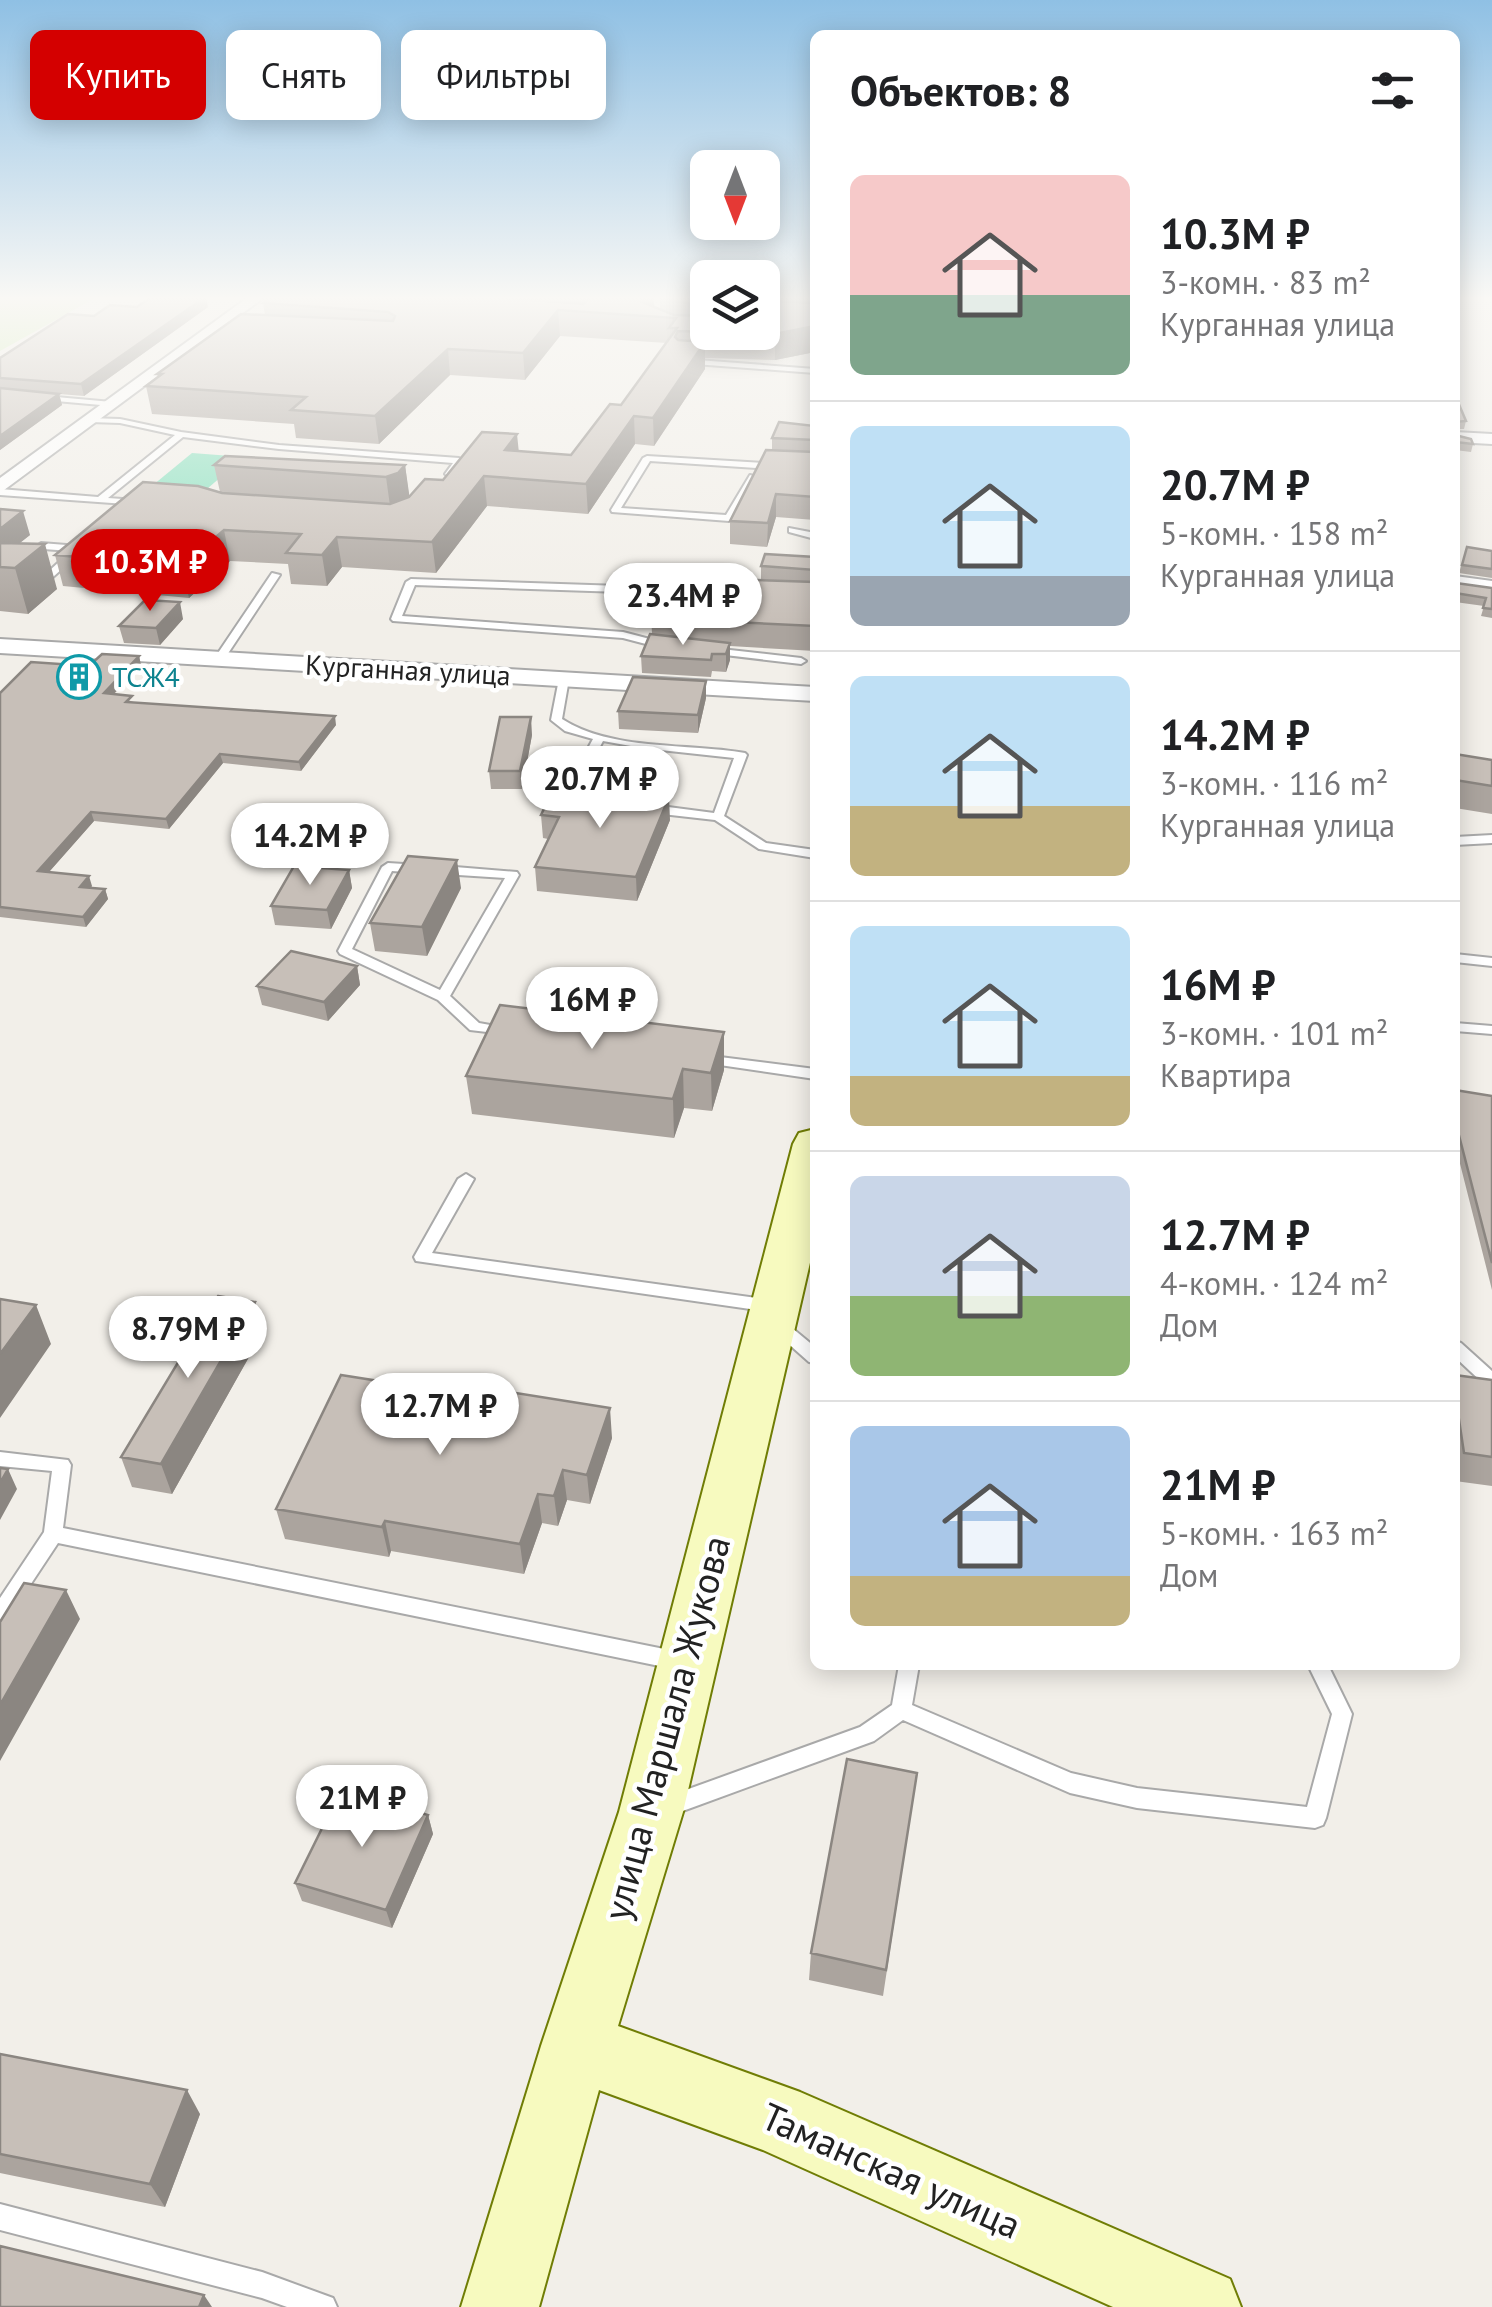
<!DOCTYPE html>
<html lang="ru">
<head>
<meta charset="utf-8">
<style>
	:root { --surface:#fff; --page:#f6f6f6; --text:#202124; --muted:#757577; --line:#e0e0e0; --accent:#d40000 }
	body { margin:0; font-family:"PT Sans",sans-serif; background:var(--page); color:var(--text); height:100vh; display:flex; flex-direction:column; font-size:38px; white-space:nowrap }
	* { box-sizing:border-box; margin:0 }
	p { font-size:32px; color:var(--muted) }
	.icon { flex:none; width:55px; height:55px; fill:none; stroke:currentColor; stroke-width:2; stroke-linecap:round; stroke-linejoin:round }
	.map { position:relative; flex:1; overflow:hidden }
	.panel { position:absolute; left:810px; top:30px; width:650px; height:1640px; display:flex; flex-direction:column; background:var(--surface); border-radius:15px; box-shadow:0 5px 25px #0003 }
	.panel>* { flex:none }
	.banner { position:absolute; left:30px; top:30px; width:630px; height:90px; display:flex; gap:20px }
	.needle { width:65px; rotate:180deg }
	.tools { position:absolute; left:690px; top:150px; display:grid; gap:20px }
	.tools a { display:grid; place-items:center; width:90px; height:90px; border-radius:15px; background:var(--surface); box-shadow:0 5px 25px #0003; font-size:50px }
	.price { position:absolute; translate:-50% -85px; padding:0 22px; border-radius:35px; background:#fff; color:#222; font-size:32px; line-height:65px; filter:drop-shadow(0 2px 5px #0008) }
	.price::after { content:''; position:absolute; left:50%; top:60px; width:30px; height:22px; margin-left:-15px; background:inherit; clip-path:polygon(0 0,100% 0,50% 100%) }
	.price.selected { background:var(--accent); color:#fff }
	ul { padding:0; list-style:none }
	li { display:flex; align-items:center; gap:30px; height:250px; padding:0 40px }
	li+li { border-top:2px solid var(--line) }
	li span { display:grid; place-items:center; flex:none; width:280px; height:200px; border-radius:15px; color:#555 }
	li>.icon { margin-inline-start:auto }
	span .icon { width:120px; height:120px; fill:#fffc; stroke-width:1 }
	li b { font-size:42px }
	h2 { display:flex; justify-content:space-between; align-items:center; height:120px; padding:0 40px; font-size:42px }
	.tag { padding:0 35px; border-radius:15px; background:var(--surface); box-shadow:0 5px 25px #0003; font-size:35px; line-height:90px }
	.tag.selected { background:var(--accent); color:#fff }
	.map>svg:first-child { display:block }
	.grass { fill:#cdebb0 }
	.pitch { fill:#88e0be }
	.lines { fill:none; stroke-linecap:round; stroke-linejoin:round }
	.lane-casing { stroke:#a9a9a9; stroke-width:4 }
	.street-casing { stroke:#a9a9a9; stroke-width:4 }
	.secondary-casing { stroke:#707d05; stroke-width:4 }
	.lane { fill:#fff; fill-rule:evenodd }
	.street { fill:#fff; fill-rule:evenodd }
	.secondary { fill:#f7fabf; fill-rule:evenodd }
	.wall { fill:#aba49e }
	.shaded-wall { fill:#8b8681 }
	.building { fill:#c7bfb8; stroke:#8b8681; stroke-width:2.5 }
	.labels { text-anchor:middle; stroke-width:9; stroke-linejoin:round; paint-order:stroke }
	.far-street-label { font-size:28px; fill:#222; stroke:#fff }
	.far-culture-label { font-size:28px; fill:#0d838f; stroke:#fff; text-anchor:start }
	.near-street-label { font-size:38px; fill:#222; stroke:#fff }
</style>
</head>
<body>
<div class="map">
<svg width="1492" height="2307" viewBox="0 0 1492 2307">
	<rect width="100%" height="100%" fill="#f2efe9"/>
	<path class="grass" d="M0 298H95L0 351Z"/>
	<path class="pitch" d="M192 453 244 457 200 495 147 490Z"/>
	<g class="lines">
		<g class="lane-casing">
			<path id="lane" d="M684 359 815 369V373L681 363Z
				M0 392 112 402 116 404 112 406 0 396Z
				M87 418 120 419 181 432 279 445 459 458 463 461 449 477 445 474 453 463 279 449 183 437 108 498 137 500 140 501V505L0 495V489L98 497 175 435 120 423 90 422H87Z
				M647 456 815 466V472L650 461 621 508 726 515 750 475 757 477 733 518 729 521 612 512 611 510 643 458Z
				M789 528 815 533V539L789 532Z
				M41 543 79 546 84 549 43 586 0 583V574ZM43 549 71 551 38 581 7 578Z
				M272 573 280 575 223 661H215L214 659Z
				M411 579 681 588 686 591 681 594 415 585 402 616 623 632 669 644V648L665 649 623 638 393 621 391 619 406 582Z
				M712 648 801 658 806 661 801 664 708 653 707 651Z
				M564 676 569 679 562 719C611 751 689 743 745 753L747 755 724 816 766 843 815 850V858L759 849 715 820 653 813 647 809 653 805 714 813 734 758 642 748 603 741 574 795 581 799 575 802 563 800 561 798 593 739 565 731 551 720 559 679Z
				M1492 835V843L1455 845V837Z
				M388 863 420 865 426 869 420 873 392 871 352 949 440 990 505 878 443 874 437 870 443 866 517 872 519 875 450 996 479 1023 513 1029 515 1032 513 1035 470 1030 438 1000 340 954 338 951 382 867Z
				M1455 954 1492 958V966L1455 962Z
				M1455 1023 1492 1026V1034L1455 1031Z
				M704 1055 815 1069V1079L699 1062 697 1059 699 1056Z
				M466 1174 474 1179 432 1253 771 1300 777 1302 779 1306 777 1310 771 1312 416 1261 414 1257 458 1179Z
				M780 1321 786 1323 815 1347V1363L809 1362 774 1331 772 1327 774 1323Z
				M1455 1341 1461 1343 1492 1371V1388L1486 1386 1455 1357Z
				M0 1452 68 1460 71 1465 63 1528 679 1652 686 1655 689 1661 686 1667 679 1670 58 1543 7 1620 0 1622V1598L44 1532 52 1471 0 1466Z
				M899 1665H919L912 1705 1071 1773 1137 1788 1307 1807 1332 1714 1308 1665H1328L1352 1714 1326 1818 1323 1825 1315 1828 1137 1808 1070 1793 903 1720 874 1741 669 1816 661 1813 658 1806 661 1799 860 1727 892 1705Z
				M0 2204 262 2272 333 2298 337 2307H287L262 2298 0 2230Z"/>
		</g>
		<g class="street-casing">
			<path id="street" d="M247 298H263L0 493V478Z
				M1455 432 1492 434V444L1455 442Z
				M1455 576 1492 581V593L1455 588Z
				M0 639 815 687V701L0 653Z"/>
		</g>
		<g class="secondary-casing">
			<path id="secondary" d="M815 1129V1241L683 1812 618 2026 800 2092 1230 2279 1241 2307H1113L763 2150 599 2090 539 2307H461L541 2046 619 1812 793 1144 799 1133Z"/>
		</g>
		<use href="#lane" class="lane"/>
		<use href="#street" class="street"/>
		<use href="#secondary" class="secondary"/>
	</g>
	<path class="wall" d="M150 298H206L208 307 84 396 59 394 62 405 0 450V358L94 316 137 307Z
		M269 298H654V307L660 309V298H708V332H762V298H815V352L775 360 705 358V369L654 446 635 444 588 514 487 506 436 573 342 567 327 586 291 584 288 564 230 561 189 598 63 586 55 555 220 492 214 465H405L409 497 443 480 519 451 571 455 621 405 667 343 560 336 525 380 450 375 379 444 296 438 294 424 152 414 146 386 158 377 157 374 265 315 263 303Z
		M1455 395 1466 421 1464 429H1455Z
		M815 426V520L776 517 767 547 730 544V521L772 450V438Z
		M1455 435 1473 444 1471 452 1455 450Z
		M0 509 30 535 19 543 57 589 28 614 0 611Z
		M1467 547 1492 551V578L1459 573Z
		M815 557V651L730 646V660L726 672 712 671 711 677 642 673 641 656 652 634 651 613 761 580V566Z
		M1455 585 1492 588V618L1481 616 1484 606 1455 602Z
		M183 619 160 645 124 643 119 626Z
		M139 656 141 665 114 694 133 702 336 725 301 771 223 763 169 829 94 821 49 872 92 886 90 888 105 889 108 899 86 927 0 917V693L89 666Z
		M706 681V698L698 733 619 729 618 711Z
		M532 735 522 789H491L489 771Z
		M1455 754 1492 760V814L1455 808Z
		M541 815 670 820 637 901 537 891 535 867 548 839 543 838Z
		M349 870 352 888 331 929 275 925 271 906Z
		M461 888 427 956 375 951 370 923Z
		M357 966 360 985 328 1021 262 1005 257 986Z
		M500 1005 724 1070 712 1111 684 1108 674 1138 472 1114 466 1076Z
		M1455 1090 1492 1096V1290L1455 1144Z
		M255 1302 263 1332 172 1494 132 1487 121 1457Z
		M1455 1375 1492 1380V1486L1455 1481Z
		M612 1438 590 1504 567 1500 558 1526 542 1523 524 1574 391 1551 389 1557 285 1539 276 1509Z
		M917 1773 883 1996 809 1980 811 1953Z
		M428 1815 433 1834 392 1928 302 1901 295 1883Z
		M0 2054 200 2114 165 2207 0 2173Z"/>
	<path class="shaded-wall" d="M204 298H206L208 307 84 396 81 384Z
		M580 298H603L581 312Z
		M645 298H654V310L642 302Z
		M558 310 560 336 525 380 523 353Z
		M815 326V352L775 360V334Z
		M705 342V369L654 446 653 418Z
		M448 349 450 375 379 444 375 416Z
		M59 394 62 405 0 450V436Z
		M634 416 635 444 588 514 586 484Z
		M517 434 520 463 505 450Z
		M405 465 411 507 392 520 386 477Z
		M484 476 487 506 436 573 432 542Z
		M776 494V517L767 547 768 523Z
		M23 511 30 535 0 559V529Z
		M224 530 230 561 189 598 182 566Z
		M337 537 342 567 327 586 322 555Z
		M45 544 57 589 28 614 15 568Z
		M180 602 183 619 160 645 156 628Z
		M730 643V660L726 672V654Z
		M139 656 141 665 106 702 104 693Z
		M706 681V698L698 733V715Z
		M335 716 336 725 301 771 299 762Z
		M531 717 532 735 522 789 520 771Z
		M220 754 223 763 169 829 166 819Z
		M669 797 670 820 637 901 636 877Z
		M91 812 94 821 41 881 38 871Z
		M457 860 461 888 427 956 422 927Z
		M349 870 352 888 331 929 327 910Z
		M89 876 92 886 83 897 80 887Z
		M105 889 108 899 86 927 83 917Z
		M357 966 360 985 328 1021 324 1002Z
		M724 1032V1070L712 1111 711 1073Z
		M683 1069 684 1108 674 1138 673 1099Z
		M255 1302 263 1332 172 1494 161 1464Z
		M36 1305 51 1344 0 1418V1354Z
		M610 1408 612 1438 590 1504 587 1475Z
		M8 1469 17 1489 0 1520V1483Z
		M563 1470 567 1500 558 1526 554 1496Z
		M538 1494 542 1523 524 1574 520 1544Z
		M385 1521 391 1551 389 1557 382 1527Z
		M66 1590 80 1619 0 1761V1705Z
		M428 1815 433 1834 392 1928 386 1910Z
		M187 2090 200 2114 165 2207 150 2184Z
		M204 2295 212 2307H199Z"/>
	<path class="building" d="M150 298H204L81 384 0 378V358L68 314 94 316 110 305 137 307Z
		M269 298H507L583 304 590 298H645L642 302 674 315 708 316V332L678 331 675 337 678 340 705 342 653 418 634 416 586 484 484 476 432 542 337 537 322 555 286 553 301 534 224 530 182 566 55 555 143 482 198 486 222 493 390 504 409 497 425 479 443 480 482 432 517 434 505 450 571 455 610 404 621 405 677 328H669L676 318 558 310 523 353 448 349 375 416 291 410 306 397 146 386 162 374H157L241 314 393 321 395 316 388 312 263 303Z
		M660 298H708V304H692Z
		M762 300 811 303 815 301V326L775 334 729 332H762Z
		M0 388 59 394 0 436Z
		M1455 395 1466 421 1455 422Z
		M779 422 815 426V440L772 438Z
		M1455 435 1471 439 1473 444 1455 442Z
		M766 450 815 452V497L776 494 768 523 730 521Z
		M225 456 405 465 398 473 386 477 214 465Z
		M0 509 23 511 0 529Z
		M0 543 45 544 15 568 0 567Z
		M1467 547 1492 551V569L1462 565Z
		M765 554 815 557V570L761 566Z
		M669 577 815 582V626L734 622 651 613Z
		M1456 583 1492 588V609L1483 608 1486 598 1455 593Z
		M145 600 180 602 156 628 119 626Z
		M650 634 730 643 726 654H712L711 660 641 656Z
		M102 654 139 656 104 693 132 696 126 702 335 716 299 762 220 754 166 819 91 812 38 871 89 876 80 887 105 889 83 917 0 907V693L31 662 89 666Z
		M633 677 706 681 698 715 618 711Z
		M500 717H531L520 771H489Z
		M1455 754 1492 760V786L1455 780Z
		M555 786 669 797 636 877 535 867 559 817 541 815Z
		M408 856 457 860 422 927 370 923Z
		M294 866 349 870 327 910 271 906Z
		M291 951 357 966 324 1002 257 986Z
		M500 1005 724 1032 711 1073 683 1069 673 1099 466 1076Z
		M1455 1090 1492 1096V1263L1455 1120Z
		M218 1296 255 1302 161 1464 121 1457Z
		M0 1299 36 1305 0 1354Z
		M341 1375 487 1398 491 1389 610 1408 587 1475 563 1470 554 1496 538 1494 520 1544 385 1521 382 1527 276 1509Z
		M1455 1375 1492 1380V1457L1464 1453 1458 1413H1455Z
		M0 1468 8 1469 0 1483Z
		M24 1583 66 1590 0 1705V1622Z
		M847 1759 917 1773 886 1970 811 1953Z
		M341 1790 428 1815 386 1910 295 1883Z
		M0 2054 187 2090 150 2184 0 2154Z
		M0 2246 204 2295 199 2307H0Z"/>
	<linearGradient id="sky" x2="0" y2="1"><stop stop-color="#8fc0e4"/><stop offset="0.48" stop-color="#f9f8f5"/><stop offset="1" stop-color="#f9f8f5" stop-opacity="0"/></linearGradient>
	<rect width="1492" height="621" fill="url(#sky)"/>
	<defs>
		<g id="building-ring" transform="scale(2.25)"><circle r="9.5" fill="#fff" stroke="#0f9aa8" stroke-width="1.5"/><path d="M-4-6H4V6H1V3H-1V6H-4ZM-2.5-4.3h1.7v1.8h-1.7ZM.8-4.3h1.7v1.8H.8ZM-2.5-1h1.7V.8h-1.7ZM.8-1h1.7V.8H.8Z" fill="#0f9aa8"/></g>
	</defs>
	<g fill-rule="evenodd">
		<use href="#building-ring" x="79" y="677"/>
	</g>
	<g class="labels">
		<g class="far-street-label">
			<text transform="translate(408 670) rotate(3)" y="10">Курганная улица</text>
		</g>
		<g class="far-culture-label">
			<text x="112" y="687">ТСЖ4</text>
		</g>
		<g class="near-street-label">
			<text transform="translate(667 1728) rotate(-75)" y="13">улица Маршала Жукова</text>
			<text transform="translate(891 2171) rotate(24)" y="13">Таманская улица</text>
		</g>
	</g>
</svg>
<div class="tools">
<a><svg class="needle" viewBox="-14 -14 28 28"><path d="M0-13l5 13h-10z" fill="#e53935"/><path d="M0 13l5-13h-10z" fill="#757577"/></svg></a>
<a><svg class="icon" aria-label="layers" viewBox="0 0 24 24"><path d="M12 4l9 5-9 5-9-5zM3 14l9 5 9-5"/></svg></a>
</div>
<b class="price selected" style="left:150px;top:614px">10.3M ₽</b>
<b class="price" style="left:683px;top:648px">23.4M ₽</b>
<b class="price" style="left:600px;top:831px">20.7M ₽</b>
<b class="price" style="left:310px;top:888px">14.2M ₽</b>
<b class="price" style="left:592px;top:1052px">16M ₽</b>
<b class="price" style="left:188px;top:1381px">8.79M ₽</b>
<b class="price" style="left:440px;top:1458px">12.7M ₽</b>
<b class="price" style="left:362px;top:1850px">21M ₽</b>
<div class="banner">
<a class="tag selected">Купить</a>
<a class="tag">Снять</a>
<a class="tag">Фильтры</a>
</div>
<section class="panel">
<h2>Объектов: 8<svg class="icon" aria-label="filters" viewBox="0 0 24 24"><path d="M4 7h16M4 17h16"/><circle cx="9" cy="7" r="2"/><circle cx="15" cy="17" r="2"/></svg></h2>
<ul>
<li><span style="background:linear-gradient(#f6c9c9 60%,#7fa58c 0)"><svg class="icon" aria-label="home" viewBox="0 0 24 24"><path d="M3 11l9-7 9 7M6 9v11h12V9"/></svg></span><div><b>10.3M ₽</b><p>3-комн. · 83 m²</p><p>Курганная улица</p></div></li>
<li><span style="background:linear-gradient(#bfe0f5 75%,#9aa5b1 0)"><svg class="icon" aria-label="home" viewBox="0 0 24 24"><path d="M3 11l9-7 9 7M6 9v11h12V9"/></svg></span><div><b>20.7M ₽</b><p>5-комн. · 158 m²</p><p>Курганная улица</p></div></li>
<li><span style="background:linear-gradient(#bfe0f5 65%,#c2b280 0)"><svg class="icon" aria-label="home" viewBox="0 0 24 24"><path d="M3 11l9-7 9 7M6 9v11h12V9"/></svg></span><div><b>14.2M ₽</b><p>3-комн. · 116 m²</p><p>Курганная улица</p></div></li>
<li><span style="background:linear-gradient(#bfe0f5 75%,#c2b280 0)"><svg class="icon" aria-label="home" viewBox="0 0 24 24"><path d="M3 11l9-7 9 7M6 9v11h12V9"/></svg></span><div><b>16M ₽</b><p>3-комн. · 101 m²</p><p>Квартира</p></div></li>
<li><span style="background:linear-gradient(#c9d6e8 60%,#8fb573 0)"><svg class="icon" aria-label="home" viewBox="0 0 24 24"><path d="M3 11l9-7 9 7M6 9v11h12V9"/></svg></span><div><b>12.7M ₽</b><p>4-комн. · 124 m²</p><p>Дом</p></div></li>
<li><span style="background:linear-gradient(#a9c7e8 75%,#c2b280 0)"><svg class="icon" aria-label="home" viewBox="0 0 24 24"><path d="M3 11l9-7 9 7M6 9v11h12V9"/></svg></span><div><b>21M ₽</b><p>5-комн. · 163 m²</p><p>Дом</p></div></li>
</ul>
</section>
</div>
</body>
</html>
